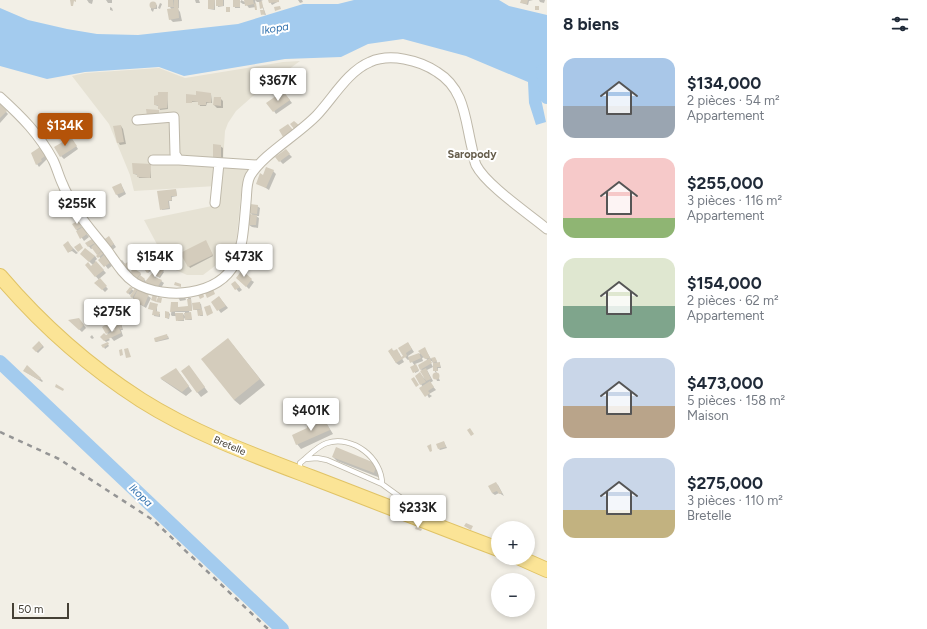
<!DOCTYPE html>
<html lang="fr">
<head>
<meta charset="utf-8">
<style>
	:root { --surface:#fff; --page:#f6f6f7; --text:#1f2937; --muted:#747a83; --accent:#b45309 }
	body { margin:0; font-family:Figtree,sans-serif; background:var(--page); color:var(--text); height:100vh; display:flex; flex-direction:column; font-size:15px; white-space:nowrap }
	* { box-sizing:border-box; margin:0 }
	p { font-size:13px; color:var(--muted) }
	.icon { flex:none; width:22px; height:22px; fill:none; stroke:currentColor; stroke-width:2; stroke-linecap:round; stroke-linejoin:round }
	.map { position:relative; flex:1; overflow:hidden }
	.drawer { display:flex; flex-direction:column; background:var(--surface); width:380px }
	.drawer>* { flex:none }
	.buttons { position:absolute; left:491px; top:521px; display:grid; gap:8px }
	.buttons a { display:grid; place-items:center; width:44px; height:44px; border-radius:50%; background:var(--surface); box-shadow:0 2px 6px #0003; font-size:20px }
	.scale { position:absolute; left:12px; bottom:10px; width:57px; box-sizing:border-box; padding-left:4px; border:2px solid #454035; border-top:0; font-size:11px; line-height:14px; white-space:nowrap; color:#454035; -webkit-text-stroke:3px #fff; paint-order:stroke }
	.price { position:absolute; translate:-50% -34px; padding:0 9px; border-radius:4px; background:#fff; color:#222; font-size:13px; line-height:26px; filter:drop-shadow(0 1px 2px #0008) }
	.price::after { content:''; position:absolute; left:50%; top:24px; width:12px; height:9px; margin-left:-6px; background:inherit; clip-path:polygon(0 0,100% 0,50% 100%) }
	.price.active { background:var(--accent); color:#fff }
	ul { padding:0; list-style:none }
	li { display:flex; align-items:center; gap:12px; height:100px; padding:0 16px }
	li span { display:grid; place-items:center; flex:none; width:112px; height:80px; border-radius:12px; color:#555 }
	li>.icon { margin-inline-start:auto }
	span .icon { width:48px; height:48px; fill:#fffc; stroke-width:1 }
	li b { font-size:17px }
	h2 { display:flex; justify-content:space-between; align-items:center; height:48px; padding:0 16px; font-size:17px }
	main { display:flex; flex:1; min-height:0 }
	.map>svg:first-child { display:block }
	.residential { fill:#e6e2d4 }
	.water { fill:#a3cbee }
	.shadow { fill:#0003; fill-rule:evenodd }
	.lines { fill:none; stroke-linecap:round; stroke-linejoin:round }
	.river { stroke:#a3cbee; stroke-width:14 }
	.building { fill:#d4ccbc }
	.lane-casing { stroke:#beb8a9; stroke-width:6 }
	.street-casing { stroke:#beb8a9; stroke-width:11 }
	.primary-casing { stroke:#e0c366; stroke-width:16 }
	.lane { stroke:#fff; stroke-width:4.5 }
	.street { stroke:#fff; stroke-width:9 }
	.primary { stroke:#fbe496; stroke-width:14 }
	.rail { stroke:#959595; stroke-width:2.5; stroke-dasharray:5 5; stroke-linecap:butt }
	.labels { text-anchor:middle; stroke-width:4; stroke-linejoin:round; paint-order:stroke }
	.street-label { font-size:10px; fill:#454035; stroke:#fff }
	.water-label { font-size:11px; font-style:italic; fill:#3272ae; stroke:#fff }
	.neighbourhood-label { font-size:11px; font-weight:bold; fill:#675e4d; stroke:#fff }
</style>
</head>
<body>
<main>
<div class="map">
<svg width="547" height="629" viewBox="0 0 547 629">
	<rect width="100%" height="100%" fill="#f2efe6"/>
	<path class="residential" d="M300 61 253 96 236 111 228 123 225 131 223 162 216 186 134 191 130 175 109 124 72 76 85 73 159 68 185 78 283 62Z
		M221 166 246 168 247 170 242 185 236 244 232 259 224 271 219 263 203 275H187L169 267 144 220 217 205Z"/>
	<path class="water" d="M354 0H499L509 6 547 15V88L540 94 546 122 536 125 529 103 528 82 466 56 403 39 368 44 341 57 285 59 184 76 159 67 85 72 47 79 0 66V8L28 20 67 29 97 34 138 35 238 24 303 4H338Z"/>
	<path class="shadow" d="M87 0H93L92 4 89 3Z
		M106 0H112V3H108Z
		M170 0H179V8H177L180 12 182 21 173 22 170 19 172 10 170 7Z
		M182 0H199L200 3H196L195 0Z
		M209 0H215V10L209 9Z
		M217 0H224V6L218 7Z
		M234 0H239L241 2V0L245 2V0H263L261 1 266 15 262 14 264 11 260 2H257L255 0 257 11 256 7 249 8 246 4H243L240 2V8H235Z
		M269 0H279V1L272 5Z
		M298 0H302L303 2 300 3Z
		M522 0H533L529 1 528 5 522 3Z
		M539 0H545L544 3 540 2Z
		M151 3 157 5V9H154L153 12 151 10Z
		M160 3 162 4 160 9 158 8Z
		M110 7 112 8 113 11 110 10Z
		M167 93 168 109 160 110 159 106 155 105 159 96Z
		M211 94 212 103H207L206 106H200L199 102H187L197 96Z
		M285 94 292 103 276 114 274 111Z
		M220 98 223 101V108H217L214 105Z
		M0 105 8 114 0 123Z
		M121 126 123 129 126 144 120 145 118 142Z
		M73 141 78 149 64 159 61 156Z
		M220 146 223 148V160H217Z
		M40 148 47 159 39 167 37 164Z
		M288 153 292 157 283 164 280 161Z
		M150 165 151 178H139L138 175 134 174Z
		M273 171 276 174 269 190 258 183Z
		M121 184 126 194 119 198 113 188Z
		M176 190 177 196 172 197V201H169L170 209 162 210 158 192Z
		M257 206 260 208 259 216H256L259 218 258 228 252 227 249 225 253 216 250 212Z
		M78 222 89 237 84 241 76 229Z
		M111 240 116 247 111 251 108 248Z
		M206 242 213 256 190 268 182 254Z
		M68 243 78 253 76 254 72 251 69 252Z
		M95 243 113 265 108 269 93 248 91 249 87 244Z
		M81 254 95 256 97 259 95 261 106 273 99 279 108 289 105 292 96 283 99 280 86 265 91 267 93 265Z
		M147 258 153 269 148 273 140 263Z
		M122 260 126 265 129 263 132 265 127 270 131 273 133 269 141 274 140 276 147 282 154 276 164 283 161 288 148 285 145 282 144 284 127 272 120 261Z
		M159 268 164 272 160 278 155 275Z
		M238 278 251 280 254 282 249 289Z
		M232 284 238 285 242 290 239 292Z
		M130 288 134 291 130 295 127 292Z
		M136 288 151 298 146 308 133 300 134 299 132 297Z
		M178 297H185L186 300 180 301Z
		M188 297 191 298 192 311H189L192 320H187L184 318V321H178L176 316H172L170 314 169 319 166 318 169 313 171 315 172 303H177L178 308 189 307ZM175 312H185V316L183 314H175Z
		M219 297 228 308 221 313 212 302Z
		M113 301 116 304 118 314 120 315 121 321H118L117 316 112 317 109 314Z
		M199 303 201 304 203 316H200L198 310H194Z
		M157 304V312L160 314V317L154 316V310L150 309Z
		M102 318 105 319 114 332 116 330 117 324 121 328V323L123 330H121L123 336 114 341 107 333 106 325Z
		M70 321 81 322 86 328 82 332Z
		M104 334 110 340 106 342 109 346 105 349 103 345 107 343 101 337Z
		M92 335 94 338 92 339 90 337Z
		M168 336 169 339 156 342 155 339Z
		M39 342 44 347 38 353 33 348Z
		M408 343 414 352 408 356 409 358 421 353 425 349 431 359 435 358 438 364H440L441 368H438V371H436L440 381H437L434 373H436L434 370 435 367 432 361H430L433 367 427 370 433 381 430 383 436 390 429 394 432 396 429 398 421 384 420 374 425 379 421 369 428 361 425 357 422 358 423 361 415 364 419 371 415 373V366L410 359 408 360 405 357Z
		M233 345 265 385 240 405 234 400Z
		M392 350 399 353 404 362 399 365 396 363 389 351Z
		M189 366 208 392 201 397 197 392Z
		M24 371 40 378 43 381 42 382Z
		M180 374 192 391 186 396 161 379Z
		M325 421 333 434 301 449 297 444 315 423 317 425Z
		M444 442 447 448 440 450 439 449Z
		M333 457 377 464 381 469 378 477 337 461Z
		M495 483 498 485 504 496 499 493 495 495 492 493Z"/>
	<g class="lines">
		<path class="river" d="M543 71 547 97
			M0 362 282 629"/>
	</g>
	<path class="building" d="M70 0H76V2L74 1 73 6H71Z
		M168 0H173L174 7H168Z
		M174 0H178L179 18 169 20 167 9 174 8Z
		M208 0H215L214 9H208Z
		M216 0H223V6H216Z
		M233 0H240V7H233Z
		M244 0H253L254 4 245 6Z
		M268 0H279V2L269 3Z
		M521 0H528L527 4 520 3Z
		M262 1 263 8 260 9 259 2Z
		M149.5 5a3.5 3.5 0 1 1 7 0a3.5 3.5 0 1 1-7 0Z
		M256 3 257 10H255L254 4Z
		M280 6 281 9 275 11 274 7Z
		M535 6H539V10H535Z
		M226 7H230V12H226Z
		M260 10H264L265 14 261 15Z
		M196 91 211 93V103L206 102V105H198V102L192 101V103H186V94L196 95Z
		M283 91 290 100 273 112 266 103Z
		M158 92H168L167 108 158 109V105H154V96L158 95Z
		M214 97H221V106L213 105Z
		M0 104 7 111 0 118Z
		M146 109 159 110V115L147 116Z
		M294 121 300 126 295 130 290 124Z
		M288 124 293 130 283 137 279 130Z
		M121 125 124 142 117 143 113 126Z
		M71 137 77 146 60 157 54 147Z
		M213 144 221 145V158H213Z
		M40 147 45 156 41 159 42 161 36 165 31 153Z
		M286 149 290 154 279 162 275 157Z
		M132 163 151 164 150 178 137 177V174H133Z
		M266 167 274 170 266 188 256 184 260 173 263 175Z
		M121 183 124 192 116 195 112 187Z
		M176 189 177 196H171L172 200 168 201 169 208 160 210 157 191Z
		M250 204 258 205 257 214 249 213Z
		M249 214 257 215 256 225H248Z
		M78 221 81 227 76 230 72 224Z
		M83 227 87 234 80 239 76 231Z
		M109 236 114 244 107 249 102 241Z
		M92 239 95 243 88 247 85 243Z
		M206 240 213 255 188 267 180 253Z
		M68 241 73 249 68 253 63 245Z
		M80 243 83 248 78 252 74 247Z
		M96 243 102 250 97 255 91 247Z
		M85 248 95 256 89 262 80 254Z
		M102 251 104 253 98 258 96 256Z
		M105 254 111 262 104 267 98 260Z
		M147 257 150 262 141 268 138 263Z
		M96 261 104 270 95 277 85 265 88 262 91 266Z
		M129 261 131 264 128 269 133 274 131 271 133 268 141 273 136 279 122 266Z
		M150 264 153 268 147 273 144 269Z
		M158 266 164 270 159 277 155 275 154 277 162 280 157 288 144 283Z
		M242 270 252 279 246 287 236 278Z
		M140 275 145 279 142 283 136 280Z
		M100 278 107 286 102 290 94 283Z
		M235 281 240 287 235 290 231 284Z
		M175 282 181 284V287L174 285Z
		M130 287 133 288 128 294 126 292Z
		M139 287 132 298 130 296 135 288Z
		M138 289 149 294 144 306 132 301Z
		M213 289 215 294 207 298 205 293Z
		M203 293 204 297 200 299 198 295Z
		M153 294 157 296 156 302 151 300Z
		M219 296 226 306 217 311 211 302Z
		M158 297 162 298 161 303 156 302Z
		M187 299H191L192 311H178V307L188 306Z
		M113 300 116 313 109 315 106 301Z
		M150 302 158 304 156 311 160 312 159 316 152 315 153 310 148 309Z
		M171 302H178V311L170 312Z
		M200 302 201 309 193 310 192 303Z
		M210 305 213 313 207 316 204 307Z
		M202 309 203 315 198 316 197 310Z
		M165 311 169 312V318H165Z
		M191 312 192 319 185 320 184 313Z
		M175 313H183L184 320 176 321Z
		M104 316 107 321 103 323 100 317Z
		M79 318 84 325 79 330 68 320Z
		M121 322 122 329H120L117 323Z
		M108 323 113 329 106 334 102 327Z
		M117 323 121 333 104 341 100 337 104 333 106 335 115 330 112 325Z
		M167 334 168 338 155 342 154 338Z
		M228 338 260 379 234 400 201 359Z
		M39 341 43 346 36 352 32 348Z
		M108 342 109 344 103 348 101 345Z
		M408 342 412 349 406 353 407 356 396 363 388 351 392 348 393 351 397 349 401 357 403 356 398 348Z
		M425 347 430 358 425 359 418 351Z
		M128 348 131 357 126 358 124 349Z
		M122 349 123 355 120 356 119 350Z
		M419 353 421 358 410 363 408 357Z
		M435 357 437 361 433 363 431 358Z
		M430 358 432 363 420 370 418 365Z
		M440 362V367H437L438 371H433V363Z
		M416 364 419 370 413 373 410 367Z
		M27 365 41 378 39 380 23 371Z
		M189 365 205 387 197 393 181 371Z
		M176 368 189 386 182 392 160 378Z
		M426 368 431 379 426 381 420 371Z
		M420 372 426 382 420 385 415 376Z
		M432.5 376a3.5 3.5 0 1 1 7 0a3.5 3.5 0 1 1-7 0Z
		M414 377 419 385 416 387 411 379Z
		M430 381 434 387 428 391 430 393 425 397 419 388Z
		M56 384 64 389 63 391 55 387Z
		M325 420 330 430 296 445 292 435 307 428V425L315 421 316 424Z
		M470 428 474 434 471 436 467 430Z
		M444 441 446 447 438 449 436 444Z
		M431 444 432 451 430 452 427 446Z
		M336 447 377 464 374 473 332 457Z
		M496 482 502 493 499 494 497 491 492 493 488 486Z
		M466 523 473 526 471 530 464 526Z
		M416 527 422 529 421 531 415 529Z"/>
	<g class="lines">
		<g class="lane-casing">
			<path id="lane" d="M305 459 317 458 327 460 382 484
				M300 471V463C308 457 317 446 327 443 353 435 382 458 382 484L426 516"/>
		</g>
		<g class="street-casing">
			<path id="street" d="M0 97C22 117 39 134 53 160 57 168 59 177 63 185 66 193 71 200 75 208 84 223 96 236 107 250 115 261 123 275 135 283 150 292 173 295 190 292 243 283 242 246 246 202 247 194 246 184 250 176 263 154 298 135 317 115 333 98 348 71 370 62 390 53 419 60 437 72 465 89 465 120 472 148 473 154 474 160 476 165 486 185 529 214 547 229
				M137 120 174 117 175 154 179 160 257 165
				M153 160H179
				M215 203 219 163"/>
		</g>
		<g class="primary-casing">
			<path id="primary" d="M0 276C40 323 88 366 141 400 193 433 253 455 311 477 374 501 436 526 498 549
				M520 558 547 570"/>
		</g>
		<use href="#lane" class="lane"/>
		<use href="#street" class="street"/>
		<use href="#primary" class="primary"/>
		<path class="rail" d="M0 432 59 459 153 520 268 629"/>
	</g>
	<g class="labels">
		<g class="street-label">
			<text transform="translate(230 445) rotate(23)" y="4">Bretelle</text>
		</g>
		<g class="water-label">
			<text transform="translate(275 28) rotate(-9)" y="4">Ikopa</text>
			<text transform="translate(141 495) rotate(43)" y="4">Ikopa</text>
		</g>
		<g class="neighbourhood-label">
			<text x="472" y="158">Saropody</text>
		</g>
	</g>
</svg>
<div class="buttons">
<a>+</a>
<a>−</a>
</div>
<div class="scale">50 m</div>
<b class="price" style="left:278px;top:102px">$367K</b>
<b class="price active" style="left:65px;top:147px">$134K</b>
<b class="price" style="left:77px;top:225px">$255K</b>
<b class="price" style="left:155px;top:278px">$154K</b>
<b class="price" style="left:244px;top:278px">$473K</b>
<b class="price" style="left:112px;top:333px">$275K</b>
<b class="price" style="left:311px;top:432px">$401K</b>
<b class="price" style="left:418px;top:529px">$233K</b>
</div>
<section class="drawer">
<h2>8 biens<svg class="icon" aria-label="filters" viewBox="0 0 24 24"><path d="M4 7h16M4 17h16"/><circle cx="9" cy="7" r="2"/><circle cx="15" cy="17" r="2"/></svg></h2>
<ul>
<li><span style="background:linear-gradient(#a9c7e8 60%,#9aa5b1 0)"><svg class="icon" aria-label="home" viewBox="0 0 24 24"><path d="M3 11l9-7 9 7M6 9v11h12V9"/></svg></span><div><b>$134,000</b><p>2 pièces · 54 m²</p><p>Appartement</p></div></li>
<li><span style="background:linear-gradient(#f6c9c9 75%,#8fb573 0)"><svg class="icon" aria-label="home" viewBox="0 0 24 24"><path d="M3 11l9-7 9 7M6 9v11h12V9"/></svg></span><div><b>$255,000</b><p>3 pièces · 116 m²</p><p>Appartement</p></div></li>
<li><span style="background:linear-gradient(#dfe7d0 60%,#7fa58c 0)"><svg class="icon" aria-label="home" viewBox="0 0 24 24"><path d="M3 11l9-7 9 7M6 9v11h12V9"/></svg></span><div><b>$154,000</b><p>2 pièces · 62 m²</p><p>Appartement</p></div></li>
<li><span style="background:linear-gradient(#c9d6e8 60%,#b9a48a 0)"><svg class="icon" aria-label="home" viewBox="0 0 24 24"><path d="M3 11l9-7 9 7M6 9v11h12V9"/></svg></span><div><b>$473,000</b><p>5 pièces · 158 m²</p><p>Maison</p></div></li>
<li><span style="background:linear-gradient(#c9d6e8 65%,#c2b280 0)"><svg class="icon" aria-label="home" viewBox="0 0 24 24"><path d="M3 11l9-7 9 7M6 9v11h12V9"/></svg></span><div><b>$275,000</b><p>3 pièces · 110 m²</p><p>Bretelle</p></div></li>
</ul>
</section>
</main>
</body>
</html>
